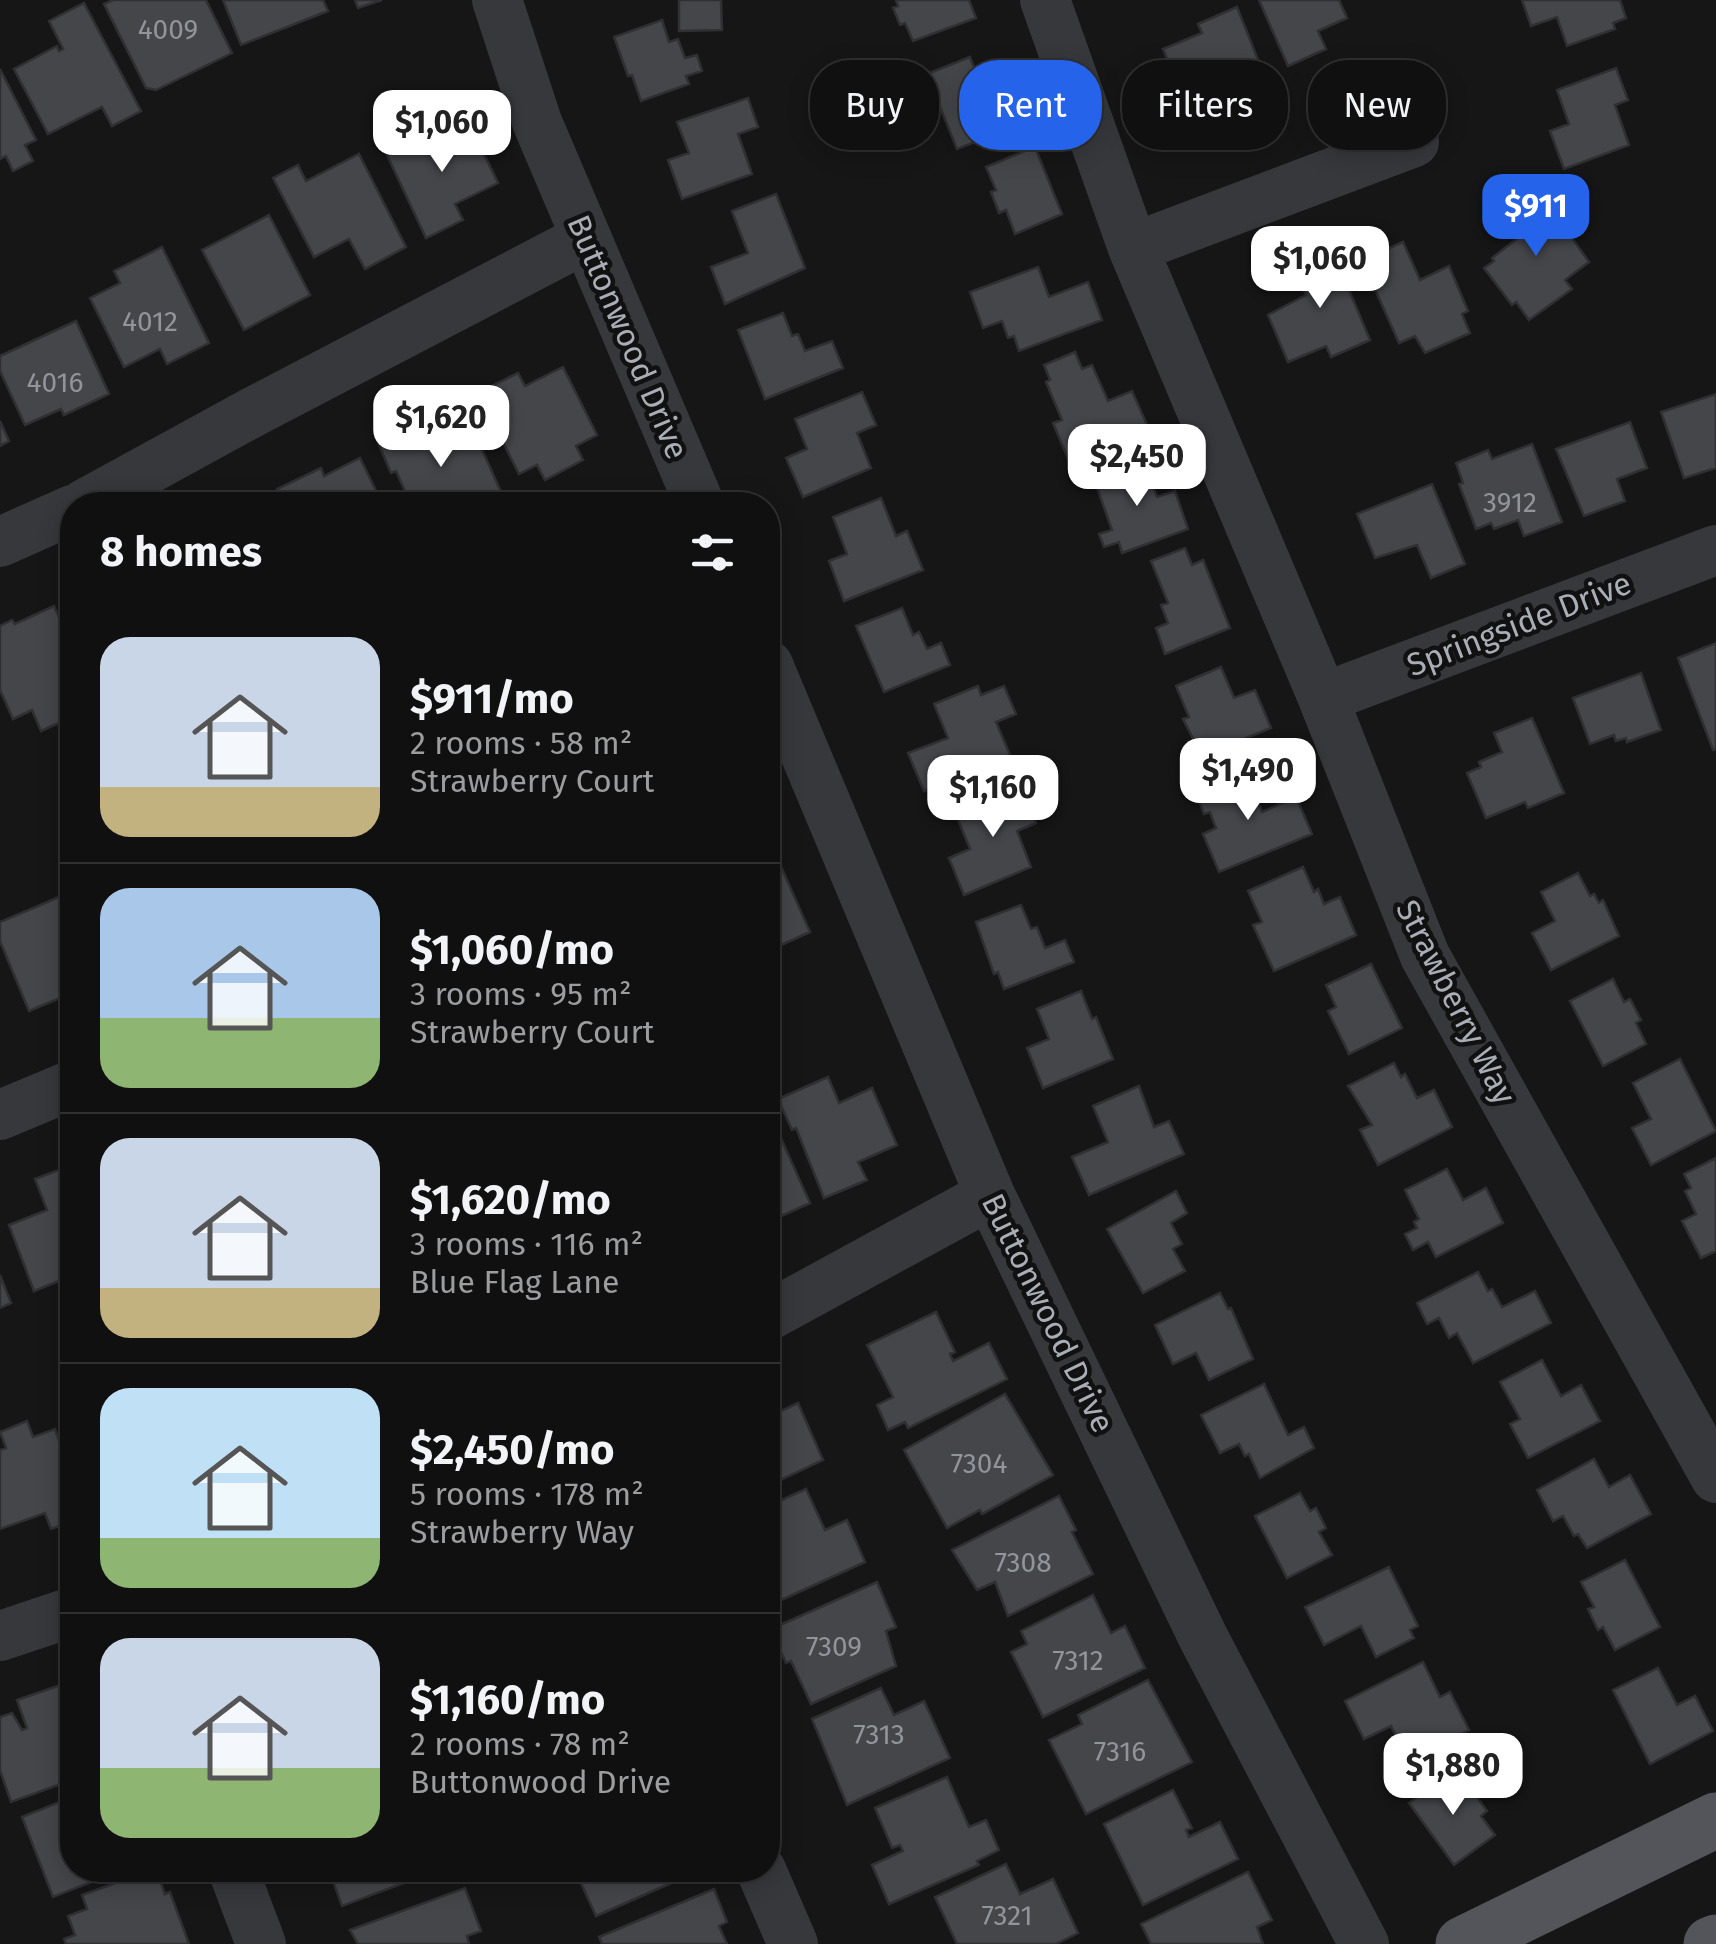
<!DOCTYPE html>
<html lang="en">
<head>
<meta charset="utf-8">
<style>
	:root { --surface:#101011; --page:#1e1e1f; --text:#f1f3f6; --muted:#9c9d9f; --line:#303031; --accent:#2563eb }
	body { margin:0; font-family:"Fira Sans",sans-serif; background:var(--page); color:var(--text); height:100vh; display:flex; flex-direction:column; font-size:38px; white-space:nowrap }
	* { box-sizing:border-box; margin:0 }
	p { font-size:32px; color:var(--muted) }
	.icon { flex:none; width:55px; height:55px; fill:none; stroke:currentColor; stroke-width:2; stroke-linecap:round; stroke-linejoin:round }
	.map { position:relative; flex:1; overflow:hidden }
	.drawer { position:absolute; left:60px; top:492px; width:720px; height:1390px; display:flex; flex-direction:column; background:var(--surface); border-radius:40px; box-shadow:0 5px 25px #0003,0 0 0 2px var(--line) }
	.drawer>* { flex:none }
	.banner { position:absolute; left:810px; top:60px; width:755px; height:90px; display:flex; gap:20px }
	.price { position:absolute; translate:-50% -85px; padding:0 22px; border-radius:20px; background:#fff; color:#222; font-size:32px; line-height:65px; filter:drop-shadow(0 2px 5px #0008) }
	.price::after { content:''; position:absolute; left:50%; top:60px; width:30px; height:22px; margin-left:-15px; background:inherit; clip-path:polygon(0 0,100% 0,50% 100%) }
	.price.current { background:var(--accent); color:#fff }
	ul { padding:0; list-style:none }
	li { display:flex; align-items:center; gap:30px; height:250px; padding:0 40px }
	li+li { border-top:2px solid var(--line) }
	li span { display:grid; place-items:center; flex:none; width:280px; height:200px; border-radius:30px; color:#555 }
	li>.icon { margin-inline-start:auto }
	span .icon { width:120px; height:120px; fill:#fffc; stroke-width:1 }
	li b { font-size:42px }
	h2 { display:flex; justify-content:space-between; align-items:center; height:120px; padding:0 40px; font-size:42px }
	.tag { padding:0 35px; border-radius:40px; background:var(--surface); box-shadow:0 5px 25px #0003,0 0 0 2px var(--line); font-size:35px; line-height:90px }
	.tag.current { background:var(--accent); color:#fff }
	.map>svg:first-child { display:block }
	.building { fill:#45464a; stroke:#303033; stroke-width:2.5 }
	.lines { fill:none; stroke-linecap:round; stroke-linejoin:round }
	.minor { stroke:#37383c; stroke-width:50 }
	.major { stroke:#54555b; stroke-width:55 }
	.labels { text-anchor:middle; stroke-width:9; stroke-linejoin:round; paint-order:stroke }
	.number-label { font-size:28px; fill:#90949b }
	.street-label { font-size:32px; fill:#a9aeb6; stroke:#111112 }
</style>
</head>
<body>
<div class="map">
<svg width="1716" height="1944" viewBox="0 0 1716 1944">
	<rect width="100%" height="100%" fill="#161617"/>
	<path class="building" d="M113 0H206L232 53 156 90 146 88 104 4Z
		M223 0H323L328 11 241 45Z
		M355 0H382L358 8Z
		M679 0H721L722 30 679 31Z
		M896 0H969L976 18 913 41 905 23 900 25 893 8 898 6Z
		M1259 0H1339L1347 18 1318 31 1326 49 1288 66Z
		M1522 0H1620L1626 18 1613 23 1615 29 1567 46 1557 17 1531 26Z
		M84 3 141 111 112 126 102 107 48 134 14 69 57 46 59 51 63 49 49 21Z
		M1237 7 1268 85 1230 101 1222 82 1181 94 1163 49 1202 33 1198 24Z
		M662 20 669 42 678 39 685 58 697 55 702 71 686 76 689 84 641 101 632 75 628 76 614 37Z
		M970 57 979 80 983 78 989 93 1005 87 1020 125 957 149 936 97 916 105 907 82Z
		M1616 68 1628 100 1615 105 1629 145 1564 169 1550 131 1569 124 1557 90Z
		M0 69 36 140 25 145 33 161 13 171 6 156 0 159Z
		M748 98 758 127 738 134 752 174 682 199 668 160 689 153 677 122Z
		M466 117 498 183 455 204 463 220 426 238 387 155Z
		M1035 147 1062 214 1015 234 1006 210 999 213 991 192 996 190 986 167Z
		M359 154 406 247 365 269 349 239 314 257 273 178 298 165 306 181Z
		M1540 193 1589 262 1565 280 1572 289 1529 320 1516 302 1512 305 1484 268 1494 261 1492 258 1518 238 1505 219Z
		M776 194 805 268 725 304 711 267 748 253 732 211Z
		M269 215 310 295 244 330 202 250Z
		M1403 242 1420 280 1449 266 1468 311 1462 314 1470 333 1425 353 1415 336 1399 343 1362 260Z
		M162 247 209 343 167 364 160 349 124 367 90 298 120 283 114 271Z
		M1331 247 1370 340 1331 357 1326 346 1288 362 1268 315 1306 295 1292 263Z
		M1038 267 1049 297 1088 282 1102 320 1019 351 1014 336 1008 338 1002 321 983 328 970 292Z
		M783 313 792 336 798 334 805 351 832 341 843 368 765 399 738 330Z
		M76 321 109 394 64 415 61 409 25 425 0 371V356Z
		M1075 352 1082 369 1092 365 1108 401 1132 391 1148 427 1069 461 1053 423 1062 420 1046 382 1050 380 1044 365Z
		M563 367 597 435 576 446 583 460 545 480 537 465 519 474 478 393 518 373 525 386Z
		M862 392 876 425 857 433 871 468 803 497 786 458 807 449 795 419Z
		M1716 394V468L1684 478 1661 412Z
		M0 421 9 441 0 446Z
		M419 422 432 451 474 432 507 505H411L396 471 391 473 377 440Z
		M1630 422 1647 468 1617 479 1625 501 1584 516 1556 449Z
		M1532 444 1562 522 1524 536 1518 520 1494 529 1491 523 1476 529 1459 484 1463 483 1456 463 1488 450 1492 459Z
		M360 458 383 505H285L277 489 321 468 324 476Z
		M1136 460 1144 484 1151 481 1157 497 1175 491 1188 529 1122 553 1119 542 1104 547 1099 534 1112 530 1093 476Z
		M1432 484 1465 564 1431 578 1417 545 1375 558 1357 514Z
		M881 498 896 536 907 531 923 570 844 601 829 561 847 554 833 517Z
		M1185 548 1192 565 1203 560 1230 628 1165 654 1156 628 1168 623 1161 605 1168 603 1151 561Z
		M54 606 72 647V691L64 694 72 717 41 731 32 710 13 719 0 690V626L12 620 15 624Z
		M902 608 913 635 919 632 927 649 941 643 950 665 884 692 856 626Z
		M1716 643V749L1713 750 1678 658Z
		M1221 667 1234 698 1255 690 1271 728 1202 756 1183 719 1189 717 1176 686Z
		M1641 673 1661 730 1627 742 1626 738 1616 741 1614 735 1590 744 1573 698Z
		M978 686 981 695 1004 686 1016 714 996 722 1010 755 924 791 908 753 948 738 934 704Z
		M1532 718 1564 793 1528 808 1525 802 1486 818 1467 773 1481 767 1479 762 1502 752 1494 733Z
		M1241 774 1247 788 1252 786 1262 812 1296 797 1312 834 1219 872 1203 834 1216 828 1210 812 1204 814 1196 793Z
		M1019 785 1036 823 1017 831 1031 867 964 895 949 858 970 849 955 812Z
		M779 862 810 932 768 951V867Z
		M1303 867 1314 892 1318 889 1324 904 1340 897 1356 935 1274 971 1253 925 1262 922 1248 891Z
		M1578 873 1590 896 1594 894 1599 903 1603 900 1619 936 1551 970 1532 933 1555 921 1541 892Z
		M64 895 72 916V993L29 1011 0 941V922Z
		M1021 905 1031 929 1037 927 1045 948 1065 940 1074 962 1004 989 998 972 994 974 976 922Z
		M1371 964 1402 1028 1349 1054 1328 1011 1336 1007 1326 985Z
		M1613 979 1624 1002 1630 999 1641 1020 1636 1023 1646 1044 1603 1066 1570 1001Z
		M1081 991 1092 1019 1096 1017 1113 1059 1043 1088 1027 1048 1049 1039 1037 1009Z
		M1680 1059 1716 1131 1651 1165 1632 1128 1651 1119 1633 1083Z
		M1394 1063 1401 1077 1405 1074 1417 1098 1434 1090 1452 1127 1378 1165 1360 1130 1372 1125 1348 1086Z
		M828 1077 839 1103 872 1088 897 1145 858 1162 867 1180 824 1198 796 1128 792 1130 778 1099Z
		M1139 1086 1154 1127 1169 1121 1184 1154 1089 1195 1072 1157 1108 1142 1093 1106Z
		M776 1127 810 1203 768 1222V1131Z
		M1716 1158V1251L1701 1258 1682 1221 1696 1214 1685 1191 1691 1188 1684 1174Z
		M72 1165V1276L34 1291 9 1225 47 1210 35 1179Z
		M1447 1169 1463 1200 1486 1188 1503 1223 1436 1257 1428 1242 1413 1250 1405 1234 1417 1228 1414 1222 1419 1219 1405 1190Z
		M1176 1191 1187 1213 1171 1223 1182 1244 1173 1249 1185 1271 1143 1293 1107 1229Z
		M1478 1272 1488 1291 1492 1289 1502 1307 1535 1291 1551 1323 1473 1363 1457 1333 1449 1338 1439 1318 1427 1324 1417 1303Z
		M0 1275 11 1303 0 1308Z
		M1220 1293 1228 1309 1231 1308 1253 1359 1209 1380 1196 1353 1173 1364 1155 1325Z
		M936 1312 955 1352 950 1354 953 1361 989 1343 1007 1379 908 1428 905 1422 888 1430 877 1405 893 1397 867 1345Z
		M1542 1360 1561 1396 1581 1385 1600 1421 1528 1458 1510 1424 1520 1419 1500 1382Z
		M1264 1384 1288 1435 1304 1427 1314 1448 1260 1478 1249 1454 1245 1456 1239 1444 1220 1453 1201 1415Z
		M1005 1394 1053 1475 982 1514 980 1510 947 1528 904 1450Z
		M798 1403 823 1460 768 1486V1417Z
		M27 1421 33 1437 55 1429 72 1477V1522L51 1529 45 1513 0 1529V1450L6 1448 0 1432Z
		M1594 1459 1609 1487 1630 1475 1651 1514 1587 1548 1578 1534 1574 1536 1563 1516 1553 1521 1537 1490Z
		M806 1489 825 1530 847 1520 865 1562 768 1606V1506Z
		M1300 1493 1310 1511 1316 1508 1326 1528 1319 1532 1332 1555 1287 1578 1255 1516Z
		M1059 1496 1076 1530 1072 1532 1093 1574 1008 1616 995 1582 977 1590 952 1550Z
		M1625 1560 1660 1627 1615 1650 1603 1627 1598 1630 1588 1609 1594 1607 1581 1582Z
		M1389 1567 1418 1626 1410 1630 1414 1638 1376 1657 1361 1626 1324 1645 1305 1607Z
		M877 1582 896 1627 886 1631 896 1666 811 1704 791 1661 786 1663 771 1629Z
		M1093 1595 1111 1633 1125 1626 1145 1668 1043 1717 1011 1652 1027 1644 1021 1631Z
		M1423 1662 1440 1697 1450 1692 1469 1730 1408 1761 1391 1726 1364 1739 1345 1701Z
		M1658 1668 1677 1705 1695 1696 1713 1731 1650 1764 1613 1690Z
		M1148 1680 1192 1762 1086 1814 1049 1740 1082 1724 1078 1715Z
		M72 1681V1780L11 1802 0 1770V1717L12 1713 22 1730 27 1728 17 1700Z
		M881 1688 894 1715 924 1701 950 1758 847 1805 812 1719Z
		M1450 1773 1466 1795 1472 1790 1487 1811 1481 1816 1495 1835 1454 1865 1409 1803Z
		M947 1777 969 1827 986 1820 999 1850 977 1861 979 1865 889 1904 872 1865 903 1851 900 1845 892 1848 875 1808Z
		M1173 1790 1192 1828 1186 1830 1189 1837 1220 1822 1238 1859 1143 1905 1104 1824Z
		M72 1797V1870H122L53 1897 22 1817Z
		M1006 1864 1020 1894 1053 1879 1078 1933 1056 1944H957L935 1897Z
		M152 1870H156L165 1894 170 1892 189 1944H66L64 1939 75 1935 68 1916 87 1909 82 1895Z
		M329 1870H439L342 1906Z
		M575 1870H701L596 1916Z
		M1248 1872 1272 1920 1257 1927 1263 1944H1151L1141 1924Z
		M465 1888 481 1931 467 1936 469 1944H358L350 1930Z
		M714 1889 727 1922 719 1926 727 1944H602L599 1937Z"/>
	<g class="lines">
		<path class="minor" d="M497 0 537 122 700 505
			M1045 0 1133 248 1323 698 1425 956 1716 1478
			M1133 248 1414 142
			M83 505 253 412 586 238
			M0 542 72 510
			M768 665 990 1195 1203 1637 1364 1944
			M1323 698 1716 550
			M0 1115 72 1085
			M768 1316 990 1195
			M0 1636 72 1612
			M233 1870 261 1944
			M761 1870 793 1944"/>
		<path class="major" d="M1463 1944 1716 1820
			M1711 1944 1716 1942"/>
	</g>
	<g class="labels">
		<g class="number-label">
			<text x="168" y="39">4009</text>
			<text x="150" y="331">4012</text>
			<text x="55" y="392">4016</text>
			<text x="1510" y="512">3912</text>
			<text x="979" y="1473">7304</text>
			<text x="1023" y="1572">7308</text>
			<text x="834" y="1656">7309</text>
			<text x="1078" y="1670">7312</text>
			<text x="879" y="1744">7313</text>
			<text x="1120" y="1761">7316</text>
			<text x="1007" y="1925">7321</text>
		</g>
		<g class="street-label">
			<text transform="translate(628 337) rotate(67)" y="11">Buttonwood Drive</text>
			<text transform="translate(1519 624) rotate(-21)" y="11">Springside Drive</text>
			<text transform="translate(1456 1002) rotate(63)" y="11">Strawberry Way</text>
			<text transform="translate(1048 1313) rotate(64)" y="11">Buttonwood Drive</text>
		</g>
	</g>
</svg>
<b class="price" style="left:442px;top:175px">$1,060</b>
<b class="price current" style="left:1536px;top:259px">$911</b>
<b class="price" style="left:1320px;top:311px">$1,060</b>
<b class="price" style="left:441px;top:470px">$1,620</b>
<b class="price" style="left:1137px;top:509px">$2,450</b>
<b class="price" style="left:1248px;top:823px">$1,490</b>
<b class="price" style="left:993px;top:840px">$1,160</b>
<b class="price" style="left:1453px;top:1818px">$1,880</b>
<div class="banner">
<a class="tag">Buy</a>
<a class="tag current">Rent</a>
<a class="tag">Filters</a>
<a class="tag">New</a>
</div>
<section class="drawer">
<h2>8 homes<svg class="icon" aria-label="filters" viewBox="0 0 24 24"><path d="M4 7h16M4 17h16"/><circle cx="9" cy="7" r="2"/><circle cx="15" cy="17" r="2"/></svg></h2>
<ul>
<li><span style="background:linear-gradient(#c9d6e8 75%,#c2b280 0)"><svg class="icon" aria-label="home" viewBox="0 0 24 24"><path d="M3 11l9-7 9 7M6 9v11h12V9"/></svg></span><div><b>$911/mo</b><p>2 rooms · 58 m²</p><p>Strawberry Court</p></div></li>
<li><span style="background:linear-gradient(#a9c7e8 65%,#8fb573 0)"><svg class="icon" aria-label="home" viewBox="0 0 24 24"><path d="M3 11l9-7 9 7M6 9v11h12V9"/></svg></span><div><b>$1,060/mo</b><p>3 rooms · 95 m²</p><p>Strawberry Court</p></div></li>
<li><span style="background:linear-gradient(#c9d6e8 75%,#c2b280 0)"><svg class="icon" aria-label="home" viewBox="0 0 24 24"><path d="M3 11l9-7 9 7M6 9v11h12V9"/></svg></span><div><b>$1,620/mo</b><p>3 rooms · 116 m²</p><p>Blue Flag Lane</p></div></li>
<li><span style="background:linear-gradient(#bfe0f5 75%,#8fb573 0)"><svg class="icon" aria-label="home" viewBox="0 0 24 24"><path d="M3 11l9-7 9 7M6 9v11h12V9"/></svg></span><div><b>$2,450/mo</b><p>5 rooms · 178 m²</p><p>Strawberry Way</p></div></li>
<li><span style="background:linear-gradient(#c9d6e8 65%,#8fb573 0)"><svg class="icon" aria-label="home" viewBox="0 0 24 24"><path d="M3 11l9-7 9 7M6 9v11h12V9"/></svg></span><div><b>$1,160/mo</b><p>2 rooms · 78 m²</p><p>Buttonwood Drive</p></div></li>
</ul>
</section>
</div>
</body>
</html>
